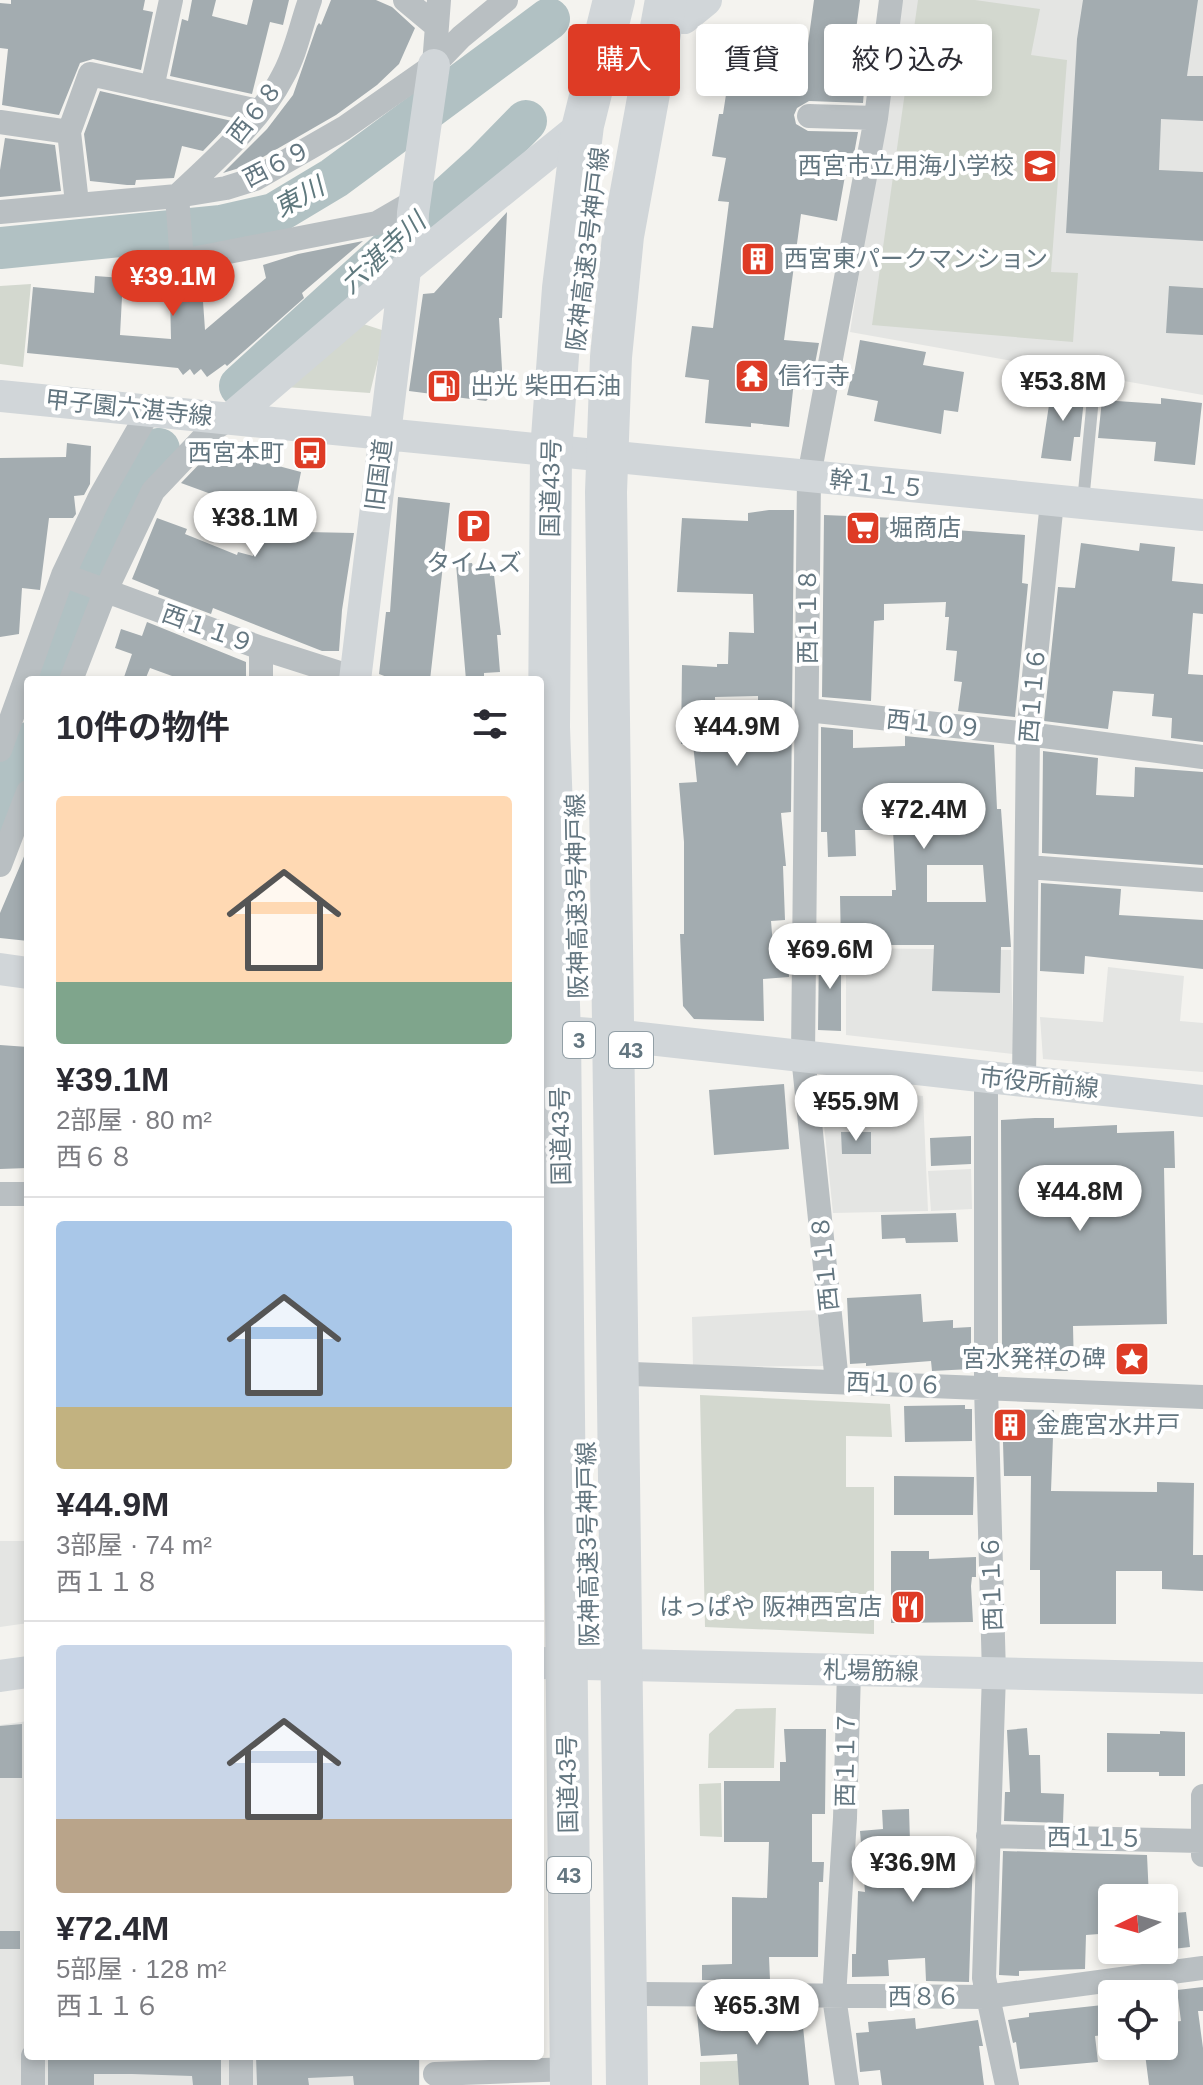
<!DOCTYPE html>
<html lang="ja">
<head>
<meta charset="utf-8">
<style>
	:root { --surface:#fff; --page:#f2f2f3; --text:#2b2b33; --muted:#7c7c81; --line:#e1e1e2; --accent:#de3b25 }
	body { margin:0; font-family:Arial,"Noto Sans JP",sans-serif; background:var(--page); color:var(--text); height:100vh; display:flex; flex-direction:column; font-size:30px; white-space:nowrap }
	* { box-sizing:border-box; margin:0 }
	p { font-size:26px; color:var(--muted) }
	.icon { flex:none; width:44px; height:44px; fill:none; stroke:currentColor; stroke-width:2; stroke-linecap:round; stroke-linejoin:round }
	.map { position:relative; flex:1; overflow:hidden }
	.panel { position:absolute; left:24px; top:676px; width:520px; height:1384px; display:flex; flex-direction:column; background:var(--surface); border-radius:8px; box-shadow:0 4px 12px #0003 }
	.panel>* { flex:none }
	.banner { position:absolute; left:568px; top:24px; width:514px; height:72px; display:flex; gap:16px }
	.needle { width:52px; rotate:265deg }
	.controls { position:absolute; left:1098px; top:1884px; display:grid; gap:16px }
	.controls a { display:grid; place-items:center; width:80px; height:80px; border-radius:8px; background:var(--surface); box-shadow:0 4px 12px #0003; font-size:40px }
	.price { position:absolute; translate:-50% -68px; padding:0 18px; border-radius:28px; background:#fff; color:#222; font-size:26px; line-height:52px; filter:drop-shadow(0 2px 4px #0008) }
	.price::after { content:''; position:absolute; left:50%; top:48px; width:24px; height:18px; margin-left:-12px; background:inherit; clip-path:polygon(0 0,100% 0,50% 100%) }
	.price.active { background:var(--accent); color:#fff }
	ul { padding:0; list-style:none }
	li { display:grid; align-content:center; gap:16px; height:424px; padding:0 32px }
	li+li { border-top:2px solid var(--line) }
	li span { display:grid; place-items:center; height:248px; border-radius:8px; color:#555 }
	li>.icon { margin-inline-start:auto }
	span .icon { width:144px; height:144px; fill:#fffc; stroke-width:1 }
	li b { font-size:34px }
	h2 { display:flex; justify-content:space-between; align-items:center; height:96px; padding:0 32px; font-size:34px }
	.pill { padding:0 28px; border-radius:8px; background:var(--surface); box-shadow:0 4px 12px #0003; font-size:28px; line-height:72px }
	.pill.active { background:var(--accent); color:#fff }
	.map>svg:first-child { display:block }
	.built { fill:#e4e5e3 }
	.green { fill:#d3d8cf }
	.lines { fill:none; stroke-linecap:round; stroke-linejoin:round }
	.river { stroke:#b1c1c3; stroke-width:42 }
	.building { fill:#a3acb0; fill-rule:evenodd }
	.lane { stroke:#b9bfc2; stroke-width:12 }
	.street { stroke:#b9bfc2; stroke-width:24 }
	.secondary { stroke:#d1d6d9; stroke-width:32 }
	.highway { stroke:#d1d6d9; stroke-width:42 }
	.labels { text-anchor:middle; stroke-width:8; stroke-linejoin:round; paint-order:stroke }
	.shield { fill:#fff; stroke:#929fa6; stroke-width:2 }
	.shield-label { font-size:22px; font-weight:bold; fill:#637680 }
	.street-label { font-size:24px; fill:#637680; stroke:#fff }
	.poi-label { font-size:24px; fill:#637680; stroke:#fff; text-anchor:start }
	.water-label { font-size:26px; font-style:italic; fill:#5f797e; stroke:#fff }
</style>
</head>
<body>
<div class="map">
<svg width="1203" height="2085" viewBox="0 0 1203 2085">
	<rect width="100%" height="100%" fill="#f4f3ef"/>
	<path class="built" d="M902 0H1203V395L850 332Z
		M846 948 1011 950 1013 1054 846 1035Z
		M1108 967 1184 976 1180 1021 1203 1023V1072L1043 1059 1040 1017 1103 1022Z
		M820 1085 923 1096 928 1211 833 1213Z
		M971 1169 972 1209 931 1211 928 1171Z
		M817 1310 825 1366 693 1367 692 1317Z
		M28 1541V1623L0 1627V1541Z
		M28 1721V2056H420V2085H0V1725Z"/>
	<path class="green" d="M918 0H975L1040 9 1031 55 1067 60 1051 272 1078 273 1073 342 872 325Z
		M31 284 23 367 0 364V286Z
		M354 321 385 331 370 393 285 387Z
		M700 1395 890 1404 892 1437 846 1436V1487H874V1634L705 1627Z
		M776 1708 774 1768H708L709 1734 736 1709Z
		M721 1783 722 1837 700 1836 699 1784Z
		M761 2060 764 2085H700V2062Z"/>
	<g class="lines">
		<path class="river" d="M0 248 221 226 274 214 334 178 549 19
			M240 386 485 163 526 121
			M51 680 81 595 130 484 159 449
			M0 815 28 743"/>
	</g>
	<path class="building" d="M11 0H145L143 10 153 12 141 70 93 59 80 63 59 115 2 105 8 49 0 48V3L11 4Z
		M192 0H216L212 16 247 25 253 0H289L283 25 270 22 252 94 170 76 182 19 188 21Z
		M331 0H376L392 7 415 28 399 64 377 85 336 115 249 165 223 173 267 129 293 95 317 26 319 23 321 25Z
		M814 0H860L848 90 864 91 863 103 809 101 797 108 794 115 796 124 808 131 858 132 850 176H845L837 221 801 214 784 340 819 343 813 374 795 372 789 427 751 423V427L705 423 709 380 685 377 692 326 713 328 729 202 718 201 726 158 712 156 719 114H723L727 88 738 90 740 76 787 83 789 57 806 58Z
		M1083 0H1198L1187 76H1203V121L1161 119 1159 170 1203 172V241L1066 233 1077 39Z
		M100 91 148 102 232 121 203 151 182 146 174 178 136 180 135 185H127L90 181 84 134Z
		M5 138 55 145 61 191 0 197V170Z
		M507 212 502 318H499L503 386 486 401 409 391 423 294 434 293Z
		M363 241 302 293 304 298 227 366 225 364 207 377 201 369 194 375 190 369 183 375 178 368 27 353 33 287 94 293 95 276 123 278 120 335 171 339 170 295 164 290 163 274 184 276 201 273 205 330 266 278 263 265 298 254Z
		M1169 286 1203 288V335L1166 333Z
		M860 340 926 352 923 365 964 372 958 412 944 410 941 434 874 421 878 401 847 395 852 374H854Z
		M1052 385 1082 389 1080 399H1084L1080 437H1074L1071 461 1041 458Z
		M1161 398 1202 403 1195 465 1154 461 1156 442 1098 438 1102 400 1161 404Z
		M67 443 91 446 90 484 84 495 74 496 76 514 73 518H49L40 590 22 588 19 634 0 637V458L66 457Z
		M208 455 248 458 301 472 289 532 307 527V532L354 533 342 610 339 651H322L213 608 211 614 158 594 159 590 132 579 157 518 187 529 185 534 237 555 238 552 253 556 263 513 181 483Z
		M398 497 450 503 430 680H395L379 674 386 612H390Z
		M769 510H794L791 812 781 813 786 866H783L785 920 771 921 774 958 789 957V977L763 979 764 1021 694 1019 683 1006 680 934H684V842L679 783 697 782 693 744H681L682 665 717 667V664H728L729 632 754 633 753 594 677 592 682 518 748 521V513ZM758 696V701L767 700 768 744 716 749 715 697Z
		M824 515 920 519 919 532 955 535V530L1025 535 1022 583 1028 584 1015 717 958 711 962 682 954 681 957 651 946 650 949 617H945L946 602 884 604V620L874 621 871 701 822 697Z
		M1081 543 1139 551 1140 543 1175 547 1172 581 1203 584V614L1193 613 1188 674 1203 675V742L1171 738 1172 718 1152 716 1154 694 1113 691 1108 729 1044 721 1058 587 1075 588Z
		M472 563 473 567 489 565 490 576 494 575 501 635H497L500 672 484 673V680H466L456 564Z
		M147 622 246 662V680H183L150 668 145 680H123L132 654 115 648 121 629 142 636Z
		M821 727 853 730V748L905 746V736L994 745 997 809H1001L1011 947H1001L1000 993 932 991 934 945H841L840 896H892V890H896L893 830H855L856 856 828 857 827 832H821ZM927 865H983L986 902H927Z
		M1043 751 1098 758 1096 795 1134 797 1135 767 1203 772V865L1042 853Z
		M28 847V941L0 938V913Z
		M1041 883 1121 889 1119 915 1203 920V969L1085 956 1084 974 1040 971Z
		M819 950 841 951V1031L818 1030Z
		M0 1045 28 1047V1168L0 1169Z
		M784 1084 789 1149 714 1155 709 1090Z
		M1035 1118H1054V1128L1117 1125V1133L1174 1131 1175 1168H1164L1167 1324 1073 1326 1074 1371H1041V1354L1002 1355 1001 1120Z
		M841 1132H871V1154H842Z
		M971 1136V1164L931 1166 930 1138Z
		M956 1213 958 1242 906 1243 905 1238 882 1239 881 1215Z
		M921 1294 923 1322 953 1320V1328L971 1327V1369L932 1371 931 1361 866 1366V1363L850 1364 847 1298Z
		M965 1405V1409H972V1441L905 1442 904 1406Z
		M1002 1409 1054 1410 1051 1491 1157 1492V1482L1194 1483 1193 1555H1203V1591L1162 1589V1571H1116V1624H1040V1570H1030L1031 1476H1004Z
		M894 1476 974 1477 973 1515H894Z
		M891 1551H929V1559L976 1557V1577H972L971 1586 973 1622 891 1623Z
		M22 1724V1778H0V1726Z
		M1027 1728 1029 1755H1040L1041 1793 1064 1794 1063 1823 1004 1821 1005 1792H1010L1007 1730Z
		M784 1729H826L825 1814H812V1862H824L823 1882H819L818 1957H769L770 1980H702V1965L732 1964V1897L767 1898 769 1842H724V1781H780V1762H786Z
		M1160 1731 1185 1732V1776H1159V1772H1107V1733L1160 1734Z
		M909 1809 910 1842 939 1840 940 1855 973 1853 969 1982 926 1981 925 1958 888 1960 889 1976 852 1977V1954H856L858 1891 865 1892 860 1831 883 1829 882 1810Z
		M1003 1851 1147 1855 1149 1898H1112V1933L1086 1935 1085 1969 1019 1971V1976L999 1975Z
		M1186 1912 1190 1947 1164 1950V1914Z
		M0 1931H20V1949H0Z
		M1203 1987V2011H1198L1203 2048V2085H1149L1144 2046H1164V2023L1181 2021 1177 1990Z
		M1112 2004V2034L1095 2036 1098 2062 1020 2069 1016 2042 1013 2043 1008 2020 1029 2017V2013Z
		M704 2010H732L733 2020 802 2017 809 2085H739L737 2054 701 2056 697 2014H704Z
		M915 2018 916 2029 978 2020 983 2046H979L984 2085H882L880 2070 860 2072 856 2033 869 2032 868 2022Z
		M48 2056H221V2085H193L192 2076 132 2074H94V2085H48Z
		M256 2056H419V2085H354L353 2076 308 2078 309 2085H257Z"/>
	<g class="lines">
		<path class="lane" d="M1083 502 1093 398"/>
		<path class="street" d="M310 0C301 25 296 53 283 76 260 121 214 161 177 196L182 261 377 223 415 201
			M405 0 435 25
			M434 65 439 0
			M152 88 171 0
			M809 116 876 118
			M0 122 69 132
			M77 203 69 132 90 74 258 111
			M0 212 177 196 226 188 255 179 344 128 434 65 461 37 506 0
			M63 575 261 648 355 678
			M261 648V680
			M71 680 105 592 153 491 209 432 231 418
			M807 710 1028 734 1203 757
			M0 750 63 575 100 497 149 411
			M0 865 28 792
			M1027 867 1203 880
			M986 1077V1387L994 1674 984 1978 1007 2085
			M1024 1081 1028 734 1052 502
			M0 1194H28
			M633 1374 1203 1397
			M837 1382 803 1056 809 476 876 118 891 0
			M1203 1796V1855
			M988 1836 1201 1841
			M643 1994 986 1997 1203 1968
			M435 2074 571 2069
			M33 2085V2056
			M241 2085V2056
			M847 2085 834 1997 845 1818 849 1671"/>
		<path class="secondary" d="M684 18 706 0
			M411 264 413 213 434 65
			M0 396 1203 515
			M231 418 411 264 583 125
			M355 680 405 270
			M0 969 28 973
			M540 1030 631 1037 1203 1101
			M540 1663 1203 1678
			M0 1676 28 1672"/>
		<path class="highway" d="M571 2085 560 1033 549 727 551 451 563 288 583 125 614 0
			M627 2085 606 492 611 357 623 236 666 0"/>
	</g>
	<defs>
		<g id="school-square" transform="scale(1.8)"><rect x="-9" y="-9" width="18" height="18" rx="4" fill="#de3b25" stroke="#fff"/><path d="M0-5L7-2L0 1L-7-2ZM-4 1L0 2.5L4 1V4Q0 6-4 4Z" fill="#fff"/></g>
		<g id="building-square" transform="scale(1.8)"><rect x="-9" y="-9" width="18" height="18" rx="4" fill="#de3b25" stroke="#fff"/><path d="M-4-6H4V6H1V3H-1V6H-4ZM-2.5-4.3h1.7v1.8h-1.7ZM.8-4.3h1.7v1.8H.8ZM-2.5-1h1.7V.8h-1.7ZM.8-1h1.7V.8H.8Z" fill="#fff"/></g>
		<g id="temple-square" transform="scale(1.8)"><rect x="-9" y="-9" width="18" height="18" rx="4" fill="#de3b25" stroke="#fff"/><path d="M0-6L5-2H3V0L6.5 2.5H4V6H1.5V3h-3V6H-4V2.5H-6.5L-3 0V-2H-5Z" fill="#fff"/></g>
		<g id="fuel-square" transform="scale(1.8)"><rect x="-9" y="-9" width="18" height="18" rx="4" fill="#de3b25" stroke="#fff"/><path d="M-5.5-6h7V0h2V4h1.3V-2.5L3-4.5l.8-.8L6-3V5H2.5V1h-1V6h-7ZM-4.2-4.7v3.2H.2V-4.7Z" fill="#fff"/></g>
		<g id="bus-square" transform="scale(1.8)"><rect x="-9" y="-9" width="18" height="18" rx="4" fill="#de3b25" stroke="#fff"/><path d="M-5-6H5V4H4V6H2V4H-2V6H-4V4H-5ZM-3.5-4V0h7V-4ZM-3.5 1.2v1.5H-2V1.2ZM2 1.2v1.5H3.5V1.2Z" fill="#fff"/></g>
		<g id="parking-square" transform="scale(1.8)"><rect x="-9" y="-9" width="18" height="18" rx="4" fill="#de3b25" stroke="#fff"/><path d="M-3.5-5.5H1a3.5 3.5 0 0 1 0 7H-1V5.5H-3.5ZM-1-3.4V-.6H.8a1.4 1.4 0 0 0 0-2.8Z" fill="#fff"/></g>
		<g id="supermarket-square" transform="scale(1.8)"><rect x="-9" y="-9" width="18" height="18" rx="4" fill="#de3b25" stroke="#fff"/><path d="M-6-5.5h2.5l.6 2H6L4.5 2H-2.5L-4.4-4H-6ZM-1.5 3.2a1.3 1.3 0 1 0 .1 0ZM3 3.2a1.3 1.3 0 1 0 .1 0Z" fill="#fff"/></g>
		<g id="sight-square" transform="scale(1.8)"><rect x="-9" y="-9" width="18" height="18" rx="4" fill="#de3b25" stroke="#fff"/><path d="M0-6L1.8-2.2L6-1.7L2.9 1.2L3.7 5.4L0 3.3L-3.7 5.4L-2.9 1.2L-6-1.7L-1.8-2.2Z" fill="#fff"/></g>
		<g id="restaurant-square" transform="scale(1.8)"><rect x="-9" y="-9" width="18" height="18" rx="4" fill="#de3b25" stroke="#fff"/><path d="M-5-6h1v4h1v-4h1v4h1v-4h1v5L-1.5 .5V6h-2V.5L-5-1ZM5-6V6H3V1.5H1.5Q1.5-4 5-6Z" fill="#fff"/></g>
	</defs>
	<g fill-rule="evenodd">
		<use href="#school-square" x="1040" y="166"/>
		<use href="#building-square" x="758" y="259"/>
		<use href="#temple-square" x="752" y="376"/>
		<use href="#fuel-square" x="444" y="386"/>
		<use href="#bus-square" x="310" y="453"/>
		<use href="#parking-square" x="474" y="526"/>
		<use href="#supermarket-square" x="863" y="528"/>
		<use href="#sight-square" x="1132" y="1359"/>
		<use href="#building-square" x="1010" y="1425"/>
		<use href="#restaurant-square" x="908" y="1607"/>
	</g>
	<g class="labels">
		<g class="shield">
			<rect x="563" y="1022" width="32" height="36" rx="6"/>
			<rect x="609" y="1032" width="44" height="36" rx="6"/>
			<rect x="547" y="1857" width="44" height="36" rx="6"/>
		</g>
		<g class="shield-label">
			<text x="579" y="1048">3</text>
			<text x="631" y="1058">43</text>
			<text x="569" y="1883">43</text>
		</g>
		<g class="street-label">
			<text transform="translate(255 112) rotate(-52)" y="8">西６８</text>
			<text transform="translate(277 164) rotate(-27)" y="8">西６９</text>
			<text transform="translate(588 249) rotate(-83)" y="8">阪神高速3号神戸線</text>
			<text transform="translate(129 408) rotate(6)" y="8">甲子園六湛寺線</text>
			<text transform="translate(379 475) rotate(-83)" y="8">旧国道</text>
			<text transform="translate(877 484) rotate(6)" y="8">幹１１５</text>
			<text transform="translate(551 488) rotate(-89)" y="8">国道43号</text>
			<text transform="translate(808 616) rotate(-90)" y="8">西１１８</text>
			<text transform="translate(208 629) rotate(20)" y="8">西１１９</text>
			<text transform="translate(1033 695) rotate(-85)" y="8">西１１６</text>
			<text transform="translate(934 724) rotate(6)" y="8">西１０９</text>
			<text transform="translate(577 896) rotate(-91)" y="8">阪神高速3号神戸線</text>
			<text transform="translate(1039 1083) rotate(6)" y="8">市役所前線</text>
			<text transform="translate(561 1136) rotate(-91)" y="8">国道43号</text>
			<text transform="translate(825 1263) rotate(-96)" y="8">西１１８</text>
			<text transform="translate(894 1384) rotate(2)" y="8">西１０６</text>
			<text transform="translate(588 1544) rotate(-91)" y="8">阪神高速3号神戸線</text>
			<text transform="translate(992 1583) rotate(-92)" y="8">西１１６</text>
			<text transform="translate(871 1671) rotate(1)" y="8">札場筋線</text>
			<text transform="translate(846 1759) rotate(-89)" y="8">西１１７</text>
			<text transform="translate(568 1784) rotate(-91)" y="8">国道43号</text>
			<text transform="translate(1095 1838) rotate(1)" y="8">西１１５</text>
			<text x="924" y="2005">西８６</text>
		</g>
		<g class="poi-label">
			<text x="1014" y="174" text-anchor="end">西宮市立用海小学校</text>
			<text x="784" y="267">西宮東パークマンション</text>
			<text x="778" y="384">信行寺</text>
			<text x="470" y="394">出光 柴田石油</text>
			<text x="284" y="461" text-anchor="end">西宮本町</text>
			<text x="889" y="536">堀商店</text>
			<text x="474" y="571" text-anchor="middle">タイムズ</text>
			<text x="1106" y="1367" text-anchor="end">宮水発祥の碑</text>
			<text x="1036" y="1433">金鹿宮水井戸</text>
			<text x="882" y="1615" text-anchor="end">はっぱや 阪神西宮店</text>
		</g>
		<g class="water-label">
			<text transform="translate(299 197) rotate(-29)" y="9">東川</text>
			<text transform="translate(383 253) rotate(-43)" y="9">六湛寺川</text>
		</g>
	</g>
</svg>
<div class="controls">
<a><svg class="needle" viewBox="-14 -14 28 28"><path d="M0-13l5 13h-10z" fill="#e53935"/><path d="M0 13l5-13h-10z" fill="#7c7c81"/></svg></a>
<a><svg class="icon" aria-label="locate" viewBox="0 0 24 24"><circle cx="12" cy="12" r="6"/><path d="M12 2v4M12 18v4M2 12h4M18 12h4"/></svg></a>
</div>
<b class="price active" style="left:173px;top:318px">¥39.1M</b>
<b class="price" style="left:1063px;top:423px">¥53.8M</b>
<b class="price" style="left:255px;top:559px">¥38.1M</b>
<b class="price" style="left:737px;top:768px">¥44.9M</b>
<b class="price" style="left:924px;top:851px">¥72.4M</b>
<b class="price" style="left:830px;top:991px">¥69.6M</b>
<b class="price" style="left:856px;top:1143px">¥55.9M</b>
<b class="price" style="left:1080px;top:1233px">¥44.8M</b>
<b class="price" style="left:913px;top:1904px">¥36.9M</b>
<b class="price" style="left:757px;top:2047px">¥65.3M</b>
<div class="banner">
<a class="pill active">購入</a>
<a class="pill">賃貸</a>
<a class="pill">絞り込み</a>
</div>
<section class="panel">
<h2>10件の物件<svg class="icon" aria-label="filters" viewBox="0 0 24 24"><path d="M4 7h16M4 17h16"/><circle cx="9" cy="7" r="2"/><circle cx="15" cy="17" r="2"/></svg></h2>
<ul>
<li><span style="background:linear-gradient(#ffd9b3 75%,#7fa58c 0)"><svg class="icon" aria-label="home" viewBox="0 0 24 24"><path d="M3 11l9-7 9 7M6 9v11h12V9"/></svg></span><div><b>¥39.1M</b><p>2部屋 · 80 m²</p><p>西６８</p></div></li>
<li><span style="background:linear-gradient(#a9c7e8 75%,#c2b280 0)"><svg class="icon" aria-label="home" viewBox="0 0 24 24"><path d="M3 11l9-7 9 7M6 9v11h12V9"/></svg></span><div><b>¥44.9M</b><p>3部屋 · 74 m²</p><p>西１１８</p></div></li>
<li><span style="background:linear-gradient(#c9d6e8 70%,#b9a48a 0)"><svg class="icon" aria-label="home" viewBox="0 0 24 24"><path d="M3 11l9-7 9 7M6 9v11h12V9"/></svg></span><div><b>¥72.4M</b><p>5部屋 · 128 m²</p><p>西１１６</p></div></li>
</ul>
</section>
</div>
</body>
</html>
